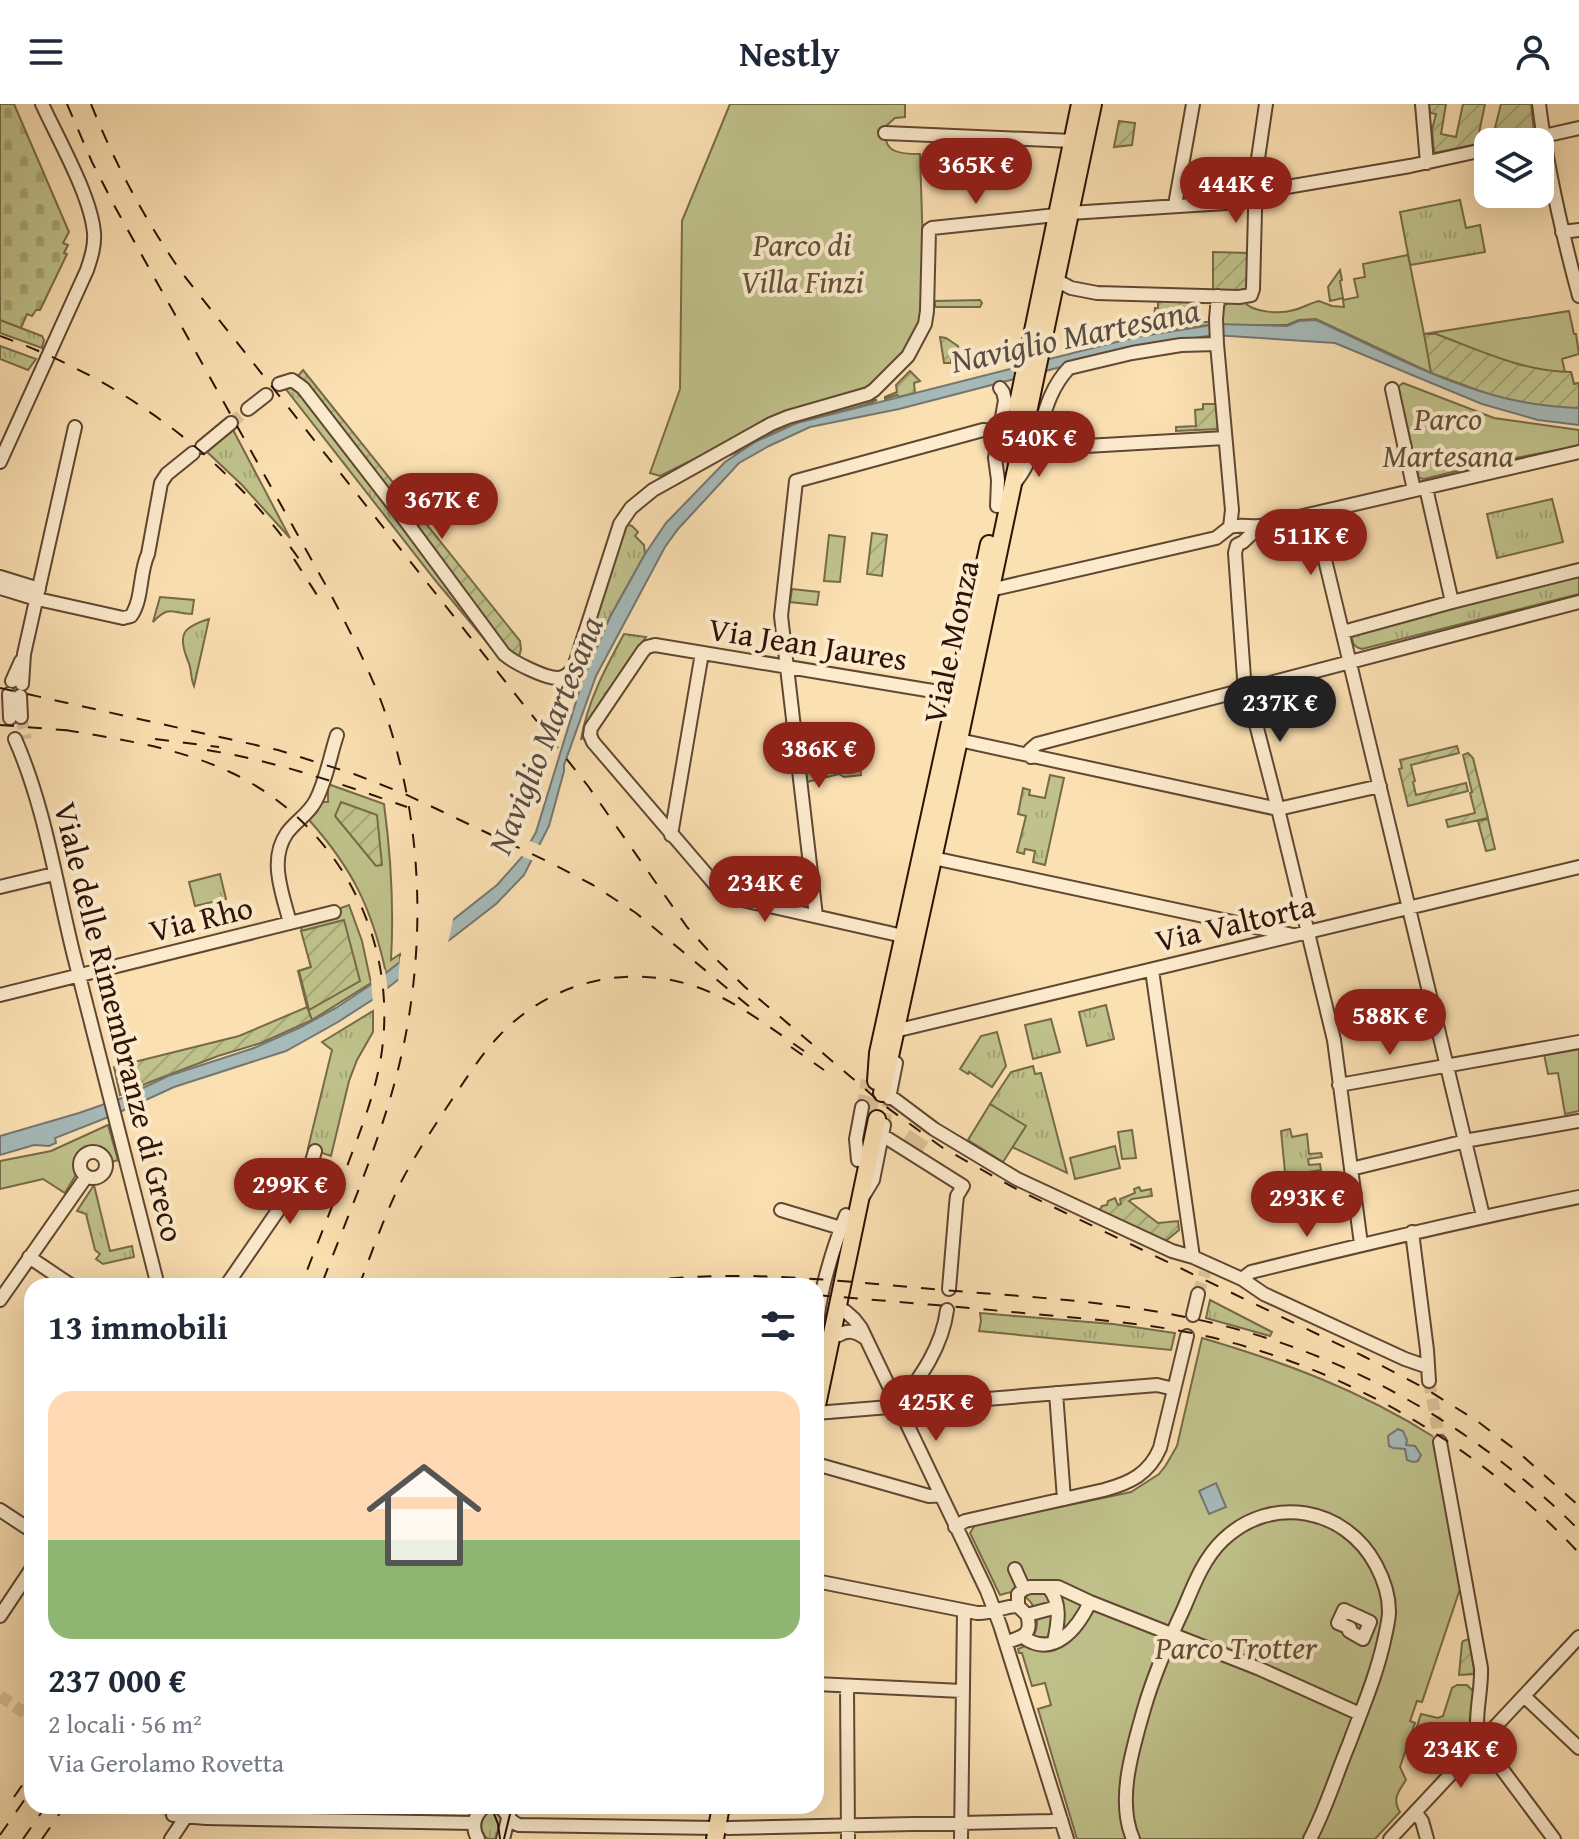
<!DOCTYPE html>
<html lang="it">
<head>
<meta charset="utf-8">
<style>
	:root { --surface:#fff; --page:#f2f2f3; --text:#1f2937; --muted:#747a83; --accent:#8f2418 }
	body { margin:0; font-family:"Gentium Book Plus",serif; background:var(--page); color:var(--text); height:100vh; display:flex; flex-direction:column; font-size:30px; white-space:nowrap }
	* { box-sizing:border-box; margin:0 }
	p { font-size:26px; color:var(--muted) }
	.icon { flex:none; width:44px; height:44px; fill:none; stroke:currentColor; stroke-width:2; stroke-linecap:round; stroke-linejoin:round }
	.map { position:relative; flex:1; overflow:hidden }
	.sheet { position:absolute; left:24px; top:1174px; width:800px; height:536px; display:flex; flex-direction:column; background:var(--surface); border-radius:24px; box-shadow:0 8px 32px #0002 }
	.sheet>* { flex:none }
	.fabs { position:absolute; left:1474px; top:24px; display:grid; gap:16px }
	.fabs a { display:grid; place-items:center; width:80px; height:80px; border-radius:16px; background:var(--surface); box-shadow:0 8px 32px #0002; font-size:40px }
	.price { position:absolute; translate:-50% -68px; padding:0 18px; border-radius:28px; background:var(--accent); color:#fff; font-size:26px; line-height:52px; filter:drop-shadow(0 2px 4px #0008) }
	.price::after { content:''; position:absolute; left:50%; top:48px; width:24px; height:18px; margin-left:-12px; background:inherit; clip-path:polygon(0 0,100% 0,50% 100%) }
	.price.current { background:#222; color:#fff }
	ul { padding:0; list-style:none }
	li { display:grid; align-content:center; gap:16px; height:424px; padding:0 24px }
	li span { display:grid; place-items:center; height:248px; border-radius:24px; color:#555 }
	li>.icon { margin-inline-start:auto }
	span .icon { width:144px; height:144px; fill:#fffc; stroke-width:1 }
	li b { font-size:34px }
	h2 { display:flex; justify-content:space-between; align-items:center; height:96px; padding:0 24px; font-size:34px }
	header { display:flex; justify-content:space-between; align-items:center; height:104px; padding:0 24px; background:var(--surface); font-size:36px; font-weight:700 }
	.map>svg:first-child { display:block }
	.grass { fill:url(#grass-tufts); stroke:#776a48; stroke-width:2 }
	.cemetery { fill:url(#cemetery-stones); stroke:#776a48; stroke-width:2 }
	.park { fill:#c0c28b; stroke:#776a48; stroke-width:2 }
	.garden { fill:url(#garden-furrows); stroke:#776a48; stroke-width:2 }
	.water { fill:#a5bab9; stroke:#757771; stroke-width:2 }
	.pier { fill:#fbe0b2 }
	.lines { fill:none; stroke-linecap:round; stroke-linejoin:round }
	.minor-tunnel { stroke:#dcc198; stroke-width:12; stroke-dasharray:12 6; stroke-linecap:butt }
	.major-tunnel { stroke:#dcc198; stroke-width:16; stroke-dasharray:16 8; stroke-linecap:butt }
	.minor-casing { stroke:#614631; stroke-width:16 }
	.major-casing { stroke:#2e1206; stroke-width:20 }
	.minor { stroke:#fcebcd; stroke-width:12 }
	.major { stroke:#fbe0b2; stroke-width:16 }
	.tram { stroke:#2e1206; stroke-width:2 }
	.rail { stroke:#2e1206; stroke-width:2; stroke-dasharray:14 14; stroke-linecap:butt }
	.labels { text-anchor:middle; stroke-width:8; stroke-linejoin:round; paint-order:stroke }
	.park-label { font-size:32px; font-style:italic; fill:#615035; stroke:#fcebcd }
	.street-label { font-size:32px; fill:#2e1206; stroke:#fcebcd }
	.water-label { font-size:34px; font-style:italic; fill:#584d45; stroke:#fcebcd }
</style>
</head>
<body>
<header><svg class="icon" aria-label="menu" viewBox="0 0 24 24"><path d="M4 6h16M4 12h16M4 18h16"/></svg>Nestly<svg class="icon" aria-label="person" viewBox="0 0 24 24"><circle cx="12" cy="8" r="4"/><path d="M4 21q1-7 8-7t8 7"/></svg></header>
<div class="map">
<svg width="1579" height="1735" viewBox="0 0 1579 1735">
	<defs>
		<pattern id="grass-tufts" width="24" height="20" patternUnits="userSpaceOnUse" patternTransform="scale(2)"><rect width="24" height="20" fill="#c0c28b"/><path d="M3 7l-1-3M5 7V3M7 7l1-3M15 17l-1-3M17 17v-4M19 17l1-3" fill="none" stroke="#a5a676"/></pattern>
		<pattern id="cemetery-stones" width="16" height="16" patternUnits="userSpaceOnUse" patternTransform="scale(2)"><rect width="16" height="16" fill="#c0c28b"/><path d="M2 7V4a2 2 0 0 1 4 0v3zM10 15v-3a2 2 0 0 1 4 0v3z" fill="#a5a676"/></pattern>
		<pattern id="garden-furrows" width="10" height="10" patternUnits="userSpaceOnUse" patternTransform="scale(2)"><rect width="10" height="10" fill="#c0c28b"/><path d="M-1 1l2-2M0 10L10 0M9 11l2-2" fill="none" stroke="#a5a676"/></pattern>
	</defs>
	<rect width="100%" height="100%" fill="#fbe0b2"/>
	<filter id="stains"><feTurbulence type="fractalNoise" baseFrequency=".0025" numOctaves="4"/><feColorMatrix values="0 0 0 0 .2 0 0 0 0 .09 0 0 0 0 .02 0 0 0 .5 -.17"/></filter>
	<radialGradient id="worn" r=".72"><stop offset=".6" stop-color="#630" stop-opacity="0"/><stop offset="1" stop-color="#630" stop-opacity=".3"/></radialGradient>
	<path class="grass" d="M1460 96 1466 124 1480 121 1485 148 1410 161 1400 108Z
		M980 196 982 199 980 203H935V197Z
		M0 216 42 232 44 236 42 244 0 229Z
		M0 242 36 255 28 266 0 255Z
		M290 281 297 284 392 407 500 554 435 476 285 284Z
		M866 296H877C861 304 846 305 828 310 804 316 780 325 757 337 748 342 740 349 729 351V348L780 319Z
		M232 324 290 434 242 381 205 346Z
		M1552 395 1563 438 1497 454 1487 410Z
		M625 420 632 422 638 428 635 432 644 441 645 450 610 513 599 538 583 563 580 558Z
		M1579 471V490L1362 545C1353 543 1353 539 1351 531Z
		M160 493 194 496 192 510C172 510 170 500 153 518Z
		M209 515 194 582C190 573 192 565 188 557 177 530 183 523 209 515Z
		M624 530 646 533 589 620 581 636C587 598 606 563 624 530Z
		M1050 671 1064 674 1045 761 1033 758 1035 747 1025 745 1024 750 1017 748 1026 712 1018 710 1023 684 1030 686 1029 691 1045 694Z
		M220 770 226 795 195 802 189 778Z
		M1106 901 1114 935 1087 942 1079 908Z
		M373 907V928L357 956 349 977 331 1052 308 1044 332 946 322 938Z
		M1051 915 1060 948 1033 955 1025 921Z
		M997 928 1006 962 992 983 969 968 968 970 960 965 981 932Z
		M1033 962 1035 970 1041 969 1067 1069 1012 1043 1025 1022 990 1000 1011 968Z
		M1290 1025 1292 1033 1307 1030 1309 1050 1321 1049 1322 1053 1308 1055 1309 1061 1320 1060 1321 1066 1295 1070V1081L1322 1080 1323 1088 1295 1093 1290 1068H1285L1281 1027Z
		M94 1081 110 1147 132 1142 134 1153 103 1160 96 1155 100 1150 95 1146 86 1110 77 1107Z
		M1210 1196 1272 1228 1270 1232 1206 1214Z
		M980 1209 1113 1220 1175 1229 1171 1246 979 1227 981 1217Z
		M497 1704 506 1712 498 1735H489L482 1731C477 1718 482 1708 497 1704Z"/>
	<path class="cemetery" d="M0 0H14L69 128 63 139 68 141 64 149 67 150 43 200 40 206H36L32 212 27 210 21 224 0 216Z"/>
	<path class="park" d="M730 0H905V13L895 14 887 21C880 49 899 50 920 50L925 207 909 246 866 287 733 336 660 372 650 369 680 285 682 117Z
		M1408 151 1424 230 1569 207 1574 230H1576L1579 250 1562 255 1565 268H1571L1574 280 1579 279V305L1496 293 1431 269 1316 215 1299 216 1287 221H1222L1223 203 1230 197 1244 198C1254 209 1280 210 1294 206 1303 204 1310 199 1319 197L1332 202 1344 203 1343 196 1358 193 1354 175 1365 173 1363 160Z
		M1340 166 1342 176 1340 177 1343 194 1330 197 1328 183Z
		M1403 279 1494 314 1579 326V342L1494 358 1424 375 1419 374 1398 283Z
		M829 431 845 433 840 478 824 477Z
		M792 485 819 488 817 501 790 498Z
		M841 641 859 654 861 671 844 673 839 670 807 678 801 647Z
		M328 680 384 700C391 752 394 803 391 856L400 850V858L386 869C372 805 353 765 309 716L317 708 322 698H328Z
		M349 801 362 837 371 879 312 916 307 903 298 867 311 863 300 819Z
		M1579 944V1007L1565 1010 1558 969 1548 970 1544 950Z
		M990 1000 1026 1022 1003 1058 968 1036Z
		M108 1021 118 1056 112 1058C111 1055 108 1048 106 1046 98 1039 83 1044 77 1050V1069L65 1089 43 1075 0 1085V1057L51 1047Z
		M1132 1026 1136 1054 1122 1055 1118 1028Z
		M1115 1042 1120 1064 1075 1075 1070 1054Z
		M1202 1234C1284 1258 1362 1287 1434 1333L1460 1485 1422 1598 1417 1597 1410 1617 1415 1619 1400 1663 1406 1676C1398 1688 1392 1695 1400 1708L1375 1735H1077L1038 1605 1051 1601 1045 1579 1032 1582 1022 1549H1019L1018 1545C1046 1536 1042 1492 1013 1488 1010 1488 1003 1490 1000 1491L970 1429 975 1421 1131 1388 1159 1370 1166 1361 1177 1342Z
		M1457 1581H1467L1474 1588 1475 1594 1467 1634 1440 1665 1412 1638 1421 1610 1438 1614 1443 1612 1452 1584Z"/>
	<path class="garden" d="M1429 0H1446L1441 30 1456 33 1463 0H1485L1479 29 1493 32 1501 0H1531L1534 28 1434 49 1432 26 1436 10 1430 9Z
		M1119 17 1135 19 1132 41 1114 43Z
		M1213 148 1249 149 1248 188 1213 186Z
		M1158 195 1191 196V218H1212L1209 221 1132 231 1136 212 1154 213 1155 204H1158Z
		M1424 230H1436C1479 246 1524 268 1571 268L1574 280 1579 279V305L1540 303 1496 293 1431 269Z
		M940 233 946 234 958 242 959 256H951V259H944Z
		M303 266 520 537 521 545 519 553 509 546 297 273Z
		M910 267 920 277 914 279 915 289 899 293 897 291 885 295V293L897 288 896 281Z
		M1203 300H1217L1218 325 1176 327V323L1196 322 1195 306 1203 305Z
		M872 429 887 431 882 472 867 470Z
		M1457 642 1459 649 1411 661 1415 677 1413 678 1416 691 1466 679 1468 687 1408 702 1399 665 1402 664 1400 656Z
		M1468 649 1473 654 1488 714 1448 723 1446 716 1475 709 1470 689 1472 688 1463 651Z
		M341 698 377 711 382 761 376 762 335 712Z
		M1488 715 1495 745 1486 747 1478 717Z
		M344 816 360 877 309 906 299 867 311 863 301 827Z
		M307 903 312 916 261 939 218 952 150 978 120 991 114 963 239 932Z
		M1139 1083 1141 1087 1151 1085 1152 1092 1132 1095 1129 1097 1158 1119 1178 1117 1179 1126 1162 1140 1098 1109 1102 1102 1107 1101 1108 1097 1115 1094 1118 1101 1121 1100 1120 1095 1135 1089 1134 1085Z
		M1469 1535 1475 1570 1459 1571 1462 1539 1463 1537Z"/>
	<path class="water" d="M1316 216C1373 242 1432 274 1493 291 1521 299 1550 303 1579 304V321L1538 316 1482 300 1335 239 1213 231 1134 244 899 305 810 323 769 342 739 359 678 425 665 443 596 572 564 661V667L549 722 524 771 496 800 372 896 338 918 286 947 174 983 111 1012 55 1034 56 1039 49 1042 34 1041 0 1051V1032L79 1009 122 994 168 972 254 944 301 923 336 904 372 880 497 781 522 753 536 728 583 575 610 513 645 450 666 419 725 358 755 338 797 319 1136 233 1218 220 1287 222 1299 217Z
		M1398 1325 1403 1327 1407 1336 1406 1341 1415 1342 1421 1351 1418 1357 1413 1358 1407 1356 1405 1345 1393 1344 1389 1342 1388 1332Z
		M1216 1379 1226 1403 1209 1410 1199 1387Z"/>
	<path class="pier" d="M528 736 544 743 536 758 519 751Z
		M454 811 447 844 398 880 400 853Z
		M385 865 388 889 373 901 371 876Z"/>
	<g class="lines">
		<path class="minor-tunnel" d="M231 319 248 305
			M21 613 26 635
			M862 1003 867 976
			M884 1021 889 994
			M908 1039 922 1019
			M917 1045 929 1025
			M1198 1190 1205 1168
			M1429 1277 1440 1338
			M0 1592 32 1614
			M159 1702 173 1711"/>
		<path class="major-tunnel" d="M868 1009 875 983"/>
		<g class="minor-casing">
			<path id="minor" d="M1422 0 1427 59
				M1539 0C1547 65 1562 129 1579 192
				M885 29 1072 37
				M1517 38 1579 24
				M1175 101 1193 0
				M1070 109 1241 98 1269 86 1410 62 1488 45
				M1562 128 1579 126
				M1056 176 1071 184 1097 189 1239 193 1251 191 1253 185 1256 68 1266 0
				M279 280 292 276 303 284 402 412 504 550C513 558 546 575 559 574 566 573 570 569 574 563L620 420 631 404 653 386 771 320 788 313 868 290 874 286 908 252 925 220 927 207 929 126 932 124 1056 111
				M1392 285 1414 386
				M248 305 266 291
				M202 343 231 319
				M1034 345 1225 334
				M0 358 87 166C91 154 95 142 94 129 91 92 58 35 42 0
				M1017 376C1043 343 1038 296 1069 264L1132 249 1181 241 1217 240
				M1426 384 1452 498
				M997 402 998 376 995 354 1005 296 1003 288 1000 284
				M1314 410 1483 1112
				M1260 422 1243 438 1237 441 1235 449 1244 574 1278 705 1334 936 1361 1140
				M1230 423C1238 420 1251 423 1260 422L1579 348
				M0 473 39 485
				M0 484 33 494 123 514 131 512C143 495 139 469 148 450L161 379 167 370 193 349
				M990 486 1216 434 1230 423 1232 406 1217 240 1216 215 1218 192
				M1343 528 1452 498 1579 466
				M12 577 21 557
				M22 580 24 550 75 323
				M9 590 10 614
				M20 592 21 613
				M15 635C45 703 56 780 74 852 101 962 131 1072 158 1182
				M959 636 1278 705 1380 682
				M1031 653 1030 646 1037 640 1579 498
				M671 731 702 549
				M933 754 1293 831
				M0 783 54 770
				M816 812 781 512 796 377 983 326 1000 328
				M290 819C283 791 268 756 287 729 296 717 309 710 316 696 326 677 330 652 337 631
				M903 832 725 792 593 638 590 631 591 624 643 547 647 543 655 541 957 591
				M1152 866 1193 1153
				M0 891 334 808
				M903 925 1579 763
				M1339 981 1579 938
				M890 992 934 1025 1017 1075 1172 1147 1193 1153 1242 1175 1264 1190 1405 1255 1428 1263
				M889 994 896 959
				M882 1031 963 1082 957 1092 956 1101 949 1185
				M80 1061a13 13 0 1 1 26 0a13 13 0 1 1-26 0Z
				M858 1056 856 1035 862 1003
				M1351 1065 1470 1036 1579 1017
				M864 1091 873 1076 884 1021
				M781 1106 841 1124
				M1412 1128 1427 1246 1429 1277
				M29 1153 72 1182
				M1242 1175 1251 1168C1360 1141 1469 1115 1579 1093
				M226 1182 312 1057 315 1047
				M0 1196 86 1073
				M845 1207 854 1215 861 1224 987 1487 1000 1521 1067 1735
				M1193 1211 1198 1190
				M839 1231C849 1225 856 1228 865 1234
				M820 1241C809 1214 835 1139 846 1111
				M1056 1289 1064 1395
				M898 1303C920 1273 942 1244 947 1206
				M816 1309 1157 1281 1174 1285
				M1440 1338 1481 1564C1482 1587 1474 1612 1478 1633L1554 1735
				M816 1360 929 1392 941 1391
				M0 1406 32 1427
				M955 1423 965 1417 1104 1386C1130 1379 1149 1370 1160 1344L1187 1232
				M1015 1465 1024 1485
				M816 1477 977 1509C992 1510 1003 1502 1018 1502L1027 1511C1033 1530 1023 1533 1007 1538
				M1048 1483C1062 1499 1058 1519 1054 1538
				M1018 1502V1490L1024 1485 1030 1483H1058L1090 1498 1260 1565 1360 1610
				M1344 1506 1370 1518 1363 1535 1349 1527 1350 1524 1338 1519Z
				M1027 1511 1057 1503
				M0 1512 32 1464
				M1023 1533C1054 1555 1078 1524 1090 1498
				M816 1580 962 1587
				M847 1582 848 1735
				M1524 1592 1579 1644
				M499 1702C507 1708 509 1718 519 1721L717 1724
				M1416 1709 1422 1717 1427 1735
				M173 1711 206 1714 474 1719
				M728 1724 1051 1717 1061 1715
				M171 1735 193 1702
				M478 1735C471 1723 474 1711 485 1702
				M503 1735 509 1711
				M961 1735 964 1507
				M1133 1735C1116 1696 1133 1644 1144 1605 1154 1570 1169 1536 1184 1504 1194 1480 1204 1454 1223 1436 1271 1390 1345 1403 1376 1461 1384 1476 1389 1491 1389 1507 1389 1517 1386 1527 1384 1537 1376 1573 1362 1605 1349 1640 1336 1671 1326 1705 1310 1735
				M1390 1735 1579 1533"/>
		</g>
		<g class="major-casing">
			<path id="major" d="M1017 304 1080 0
				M876 977 878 949 989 440
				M882 989 959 636 1093 0
				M816 1306 877 1015
				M715 1735 721 1702"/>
		</g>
		<use href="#minor" class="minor"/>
		<use href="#major" class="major"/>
		<path class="tram" d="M491 1702 498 1720 500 1735
			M504 1735 512 1702"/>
		<path class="rail" d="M67 0 92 58 115 103 329 487C348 523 366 559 381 597 426 718 428 858 394 981 375 1050 346 1116 321 1182
			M91 0C115 60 145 116 182 169L588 682 687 823 716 855 745 883 885 1002 943 1044 1018 1086 1365 1253 1426 1285 1477 1317 1517 1347 1579 1402
			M0 232C124 276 229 354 304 462
			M294 455 324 502
			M0 584 278 646 354 670 405 690 555 761 593 781 636 809 751 904
			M0 621 76 627
			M65 626C120 635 179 644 230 668 337 718 400 835 381 953 375 989 362 1023 349 1057 334 1099 317 1140 301 1182
			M155 635 219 643
			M207 646C276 657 341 680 407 703
			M791 943 824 966
			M359 1182C372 1148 384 1113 400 1080 415 1051 433 1024 451 997 466 975 480 952 498 933 548 879 624 859 694 882 734 895 769 923 804 947
			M614 1182C717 1163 818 1175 921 1184 1007 1192 1095 1195 1180 1212 1332 1241 1470 1317 1579 1426
			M816 1191C888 1197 961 1203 1033 1210 1090 1215 1146 1219 1201 1231 1345 1263 1478 1341 1579 1449
			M14 1693 32 1667
			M0 1731 32 1685
			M23 1735 46 1702
			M42 1735 65 1702"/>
	</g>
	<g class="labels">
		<g class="park-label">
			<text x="802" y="152">Parco di<tspan x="802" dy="37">Villa Finzi</tspan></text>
			<text x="1448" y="326">Parco<tspan x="1448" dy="37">Martesana</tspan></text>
			<text x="1236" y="1555">Parco Trotter</text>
		</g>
		<g class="street-label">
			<text transform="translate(951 538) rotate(-78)" y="11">Viale Monza</text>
			<text transform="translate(808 540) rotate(9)" y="11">Via Jean Jaures</text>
			<text transform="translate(201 815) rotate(-14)" y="11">Via Rho</text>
			<text transform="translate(1235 819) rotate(-13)" y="11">Via Valtorta</text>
			<text transform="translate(119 918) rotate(76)" y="11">Viale delle Rimembranze di Greco</text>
		</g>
		<g class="water-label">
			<text transform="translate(1075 231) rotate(-12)" y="12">Naviglio Martesana</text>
			<text transform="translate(545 631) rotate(-68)" y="12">Naviglio Martesana</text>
		</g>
	</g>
	<rect width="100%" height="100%" filter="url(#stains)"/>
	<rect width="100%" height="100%" fill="url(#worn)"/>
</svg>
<div class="fabs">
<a><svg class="icon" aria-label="layers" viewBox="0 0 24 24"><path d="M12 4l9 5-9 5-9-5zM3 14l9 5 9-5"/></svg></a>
</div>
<b class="price" style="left:976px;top:102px">365K €</b>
<b class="price" style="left:1236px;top:121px">444K €</b>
<b class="price" style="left:1039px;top:375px">540K €</b>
<b class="price" style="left:442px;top:437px">367K €</b>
<b class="price" style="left:1311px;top:473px">511K €</b>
<b class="price current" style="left:1280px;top:640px">237K €</b>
<b class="price" style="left:819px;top:686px">386K €</b>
<b class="price" style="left:765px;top:820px">234K €</b>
<b class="price" style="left:1390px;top:953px">588K €</b>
<b class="price" style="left:290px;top:1122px">299K €</b>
<b class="price" style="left:1307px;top:1135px">293K €</b>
<b class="price" style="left:936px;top:1339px">425K €</b>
<b class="price" style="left:1461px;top:1686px">234K €</b>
<section class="sheet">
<h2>13 immobili<svg class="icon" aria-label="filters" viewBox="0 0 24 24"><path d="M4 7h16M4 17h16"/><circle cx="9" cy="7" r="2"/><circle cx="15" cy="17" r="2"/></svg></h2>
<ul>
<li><span style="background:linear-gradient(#ffd9b3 60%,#8fb573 0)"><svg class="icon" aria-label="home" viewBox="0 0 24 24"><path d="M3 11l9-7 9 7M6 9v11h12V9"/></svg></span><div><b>237 000 €</b><p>2 locali · 56 m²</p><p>Via Gerolamo Rovetta</p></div></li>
</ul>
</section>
</div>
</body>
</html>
